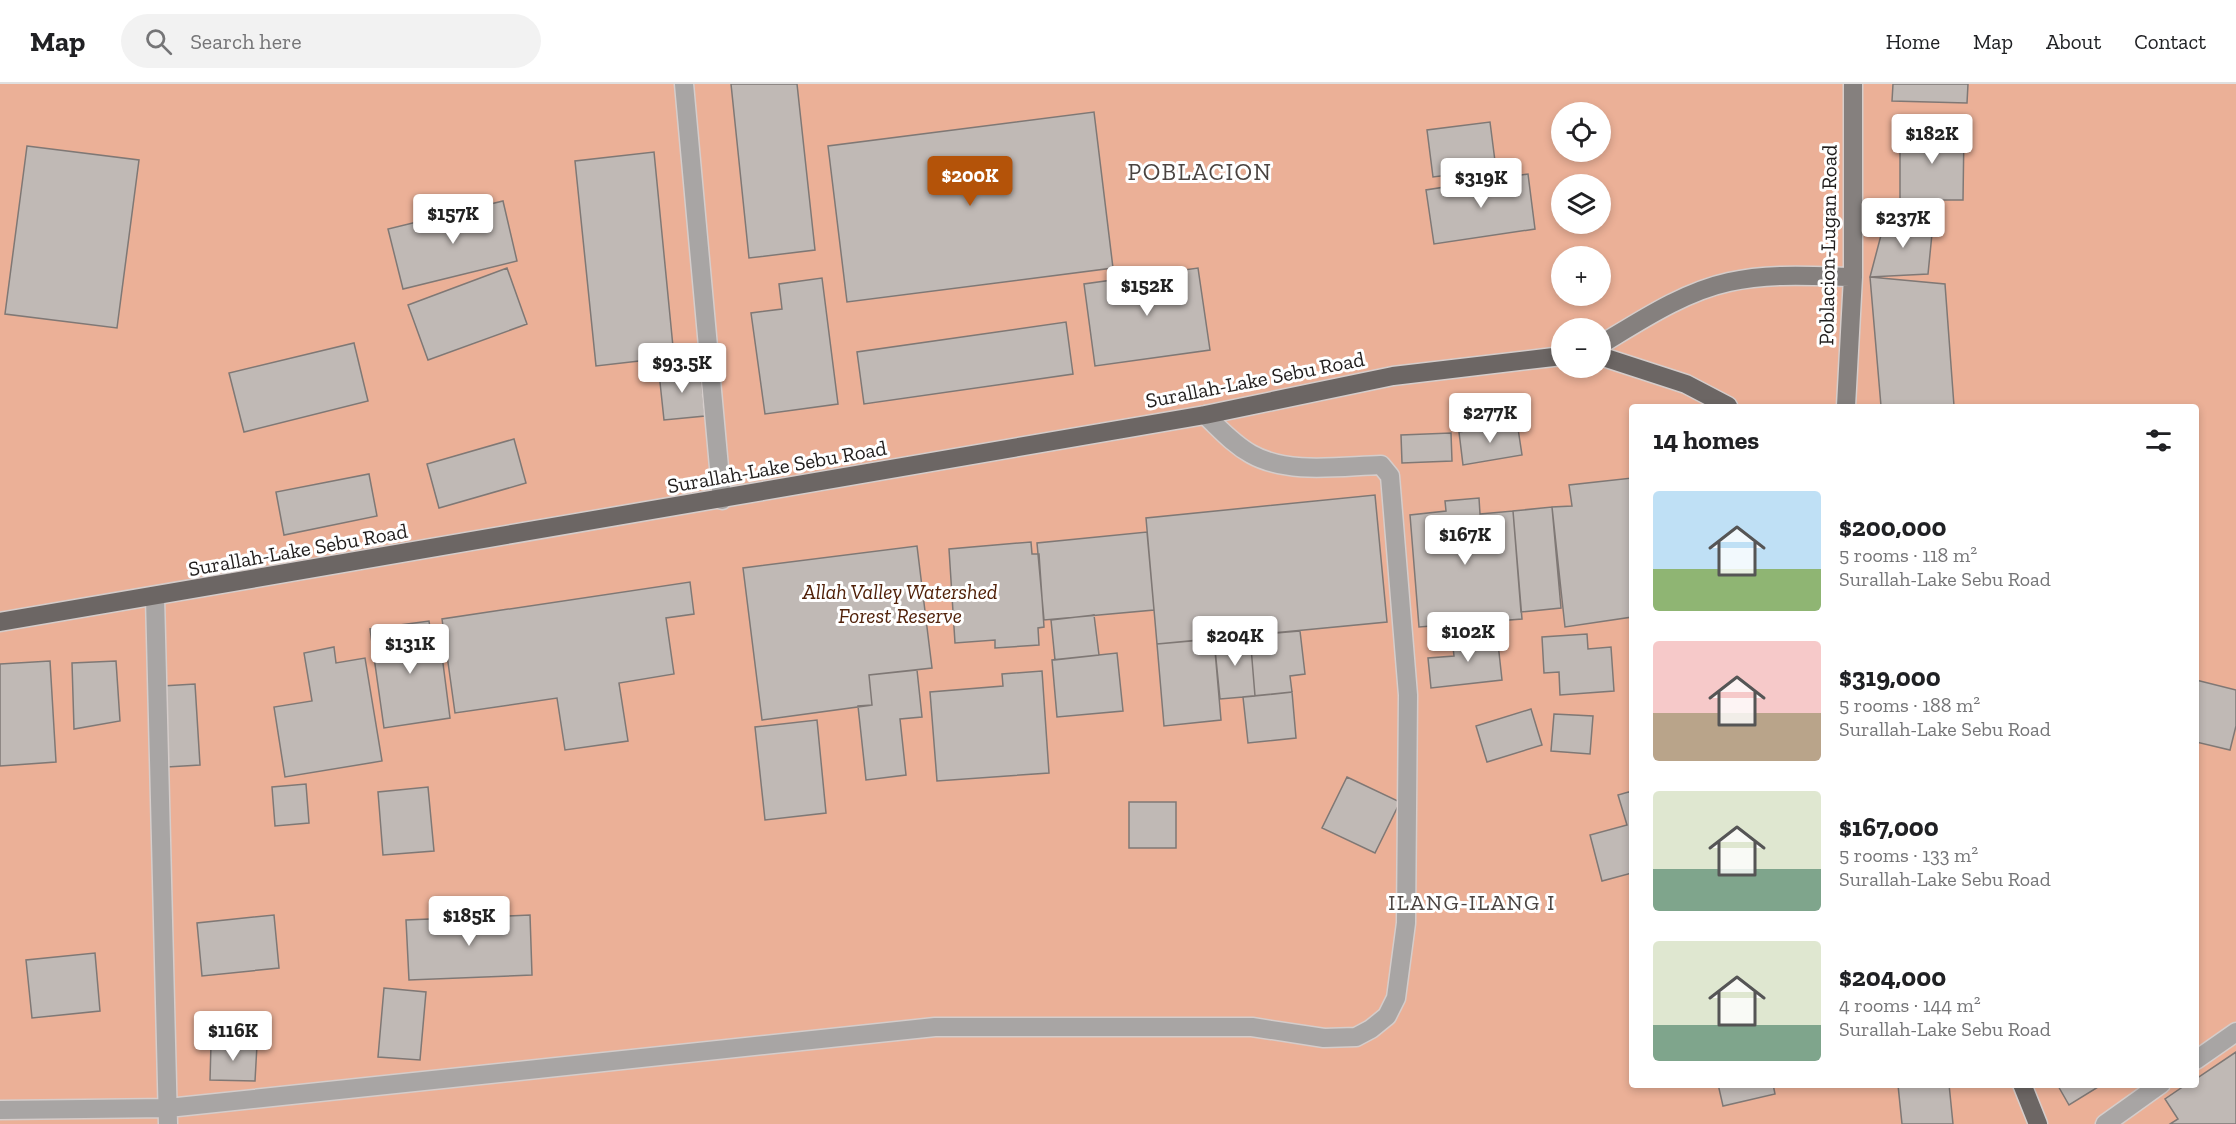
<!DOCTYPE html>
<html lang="en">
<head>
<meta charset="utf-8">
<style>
	:root { --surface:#fff; --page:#f2f2f2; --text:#202124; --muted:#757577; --line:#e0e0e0; --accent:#b45309 }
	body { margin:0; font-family:"Zilla Slab",serif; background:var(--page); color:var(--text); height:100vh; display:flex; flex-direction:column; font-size:22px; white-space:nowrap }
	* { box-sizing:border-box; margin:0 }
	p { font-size:20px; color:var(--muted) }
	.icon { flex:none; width:33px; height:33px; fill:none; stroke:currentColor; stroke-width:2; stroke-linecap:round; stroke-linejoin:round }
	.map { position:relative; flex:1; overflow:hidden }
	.sheet { position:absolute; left:1629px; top:320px; width:570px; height:684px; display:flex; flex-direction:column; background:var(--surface); border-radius:6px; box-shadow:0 3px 9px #0003 }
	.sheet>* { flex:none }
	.buttons { position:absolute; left:1551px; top:18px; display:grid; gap:12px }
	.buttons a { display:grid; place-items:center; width:60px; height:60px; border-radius:50%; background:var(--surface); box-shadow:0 3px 9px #0003; font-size:30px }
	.price { position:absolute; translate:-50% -51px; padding:0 14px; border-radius:6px; background:#fff; color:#222; font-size:20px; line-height:39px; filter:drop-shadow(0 2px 3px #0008) }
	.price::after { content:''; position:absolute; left:50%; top:36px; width:18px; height:14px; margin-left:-9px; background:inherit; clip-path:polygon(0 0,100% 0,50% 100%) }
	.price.active { background:var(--accent); color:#fff }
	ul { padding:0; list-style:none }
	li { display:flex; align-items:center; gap:18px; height:150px; padding:0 24px }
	li span { display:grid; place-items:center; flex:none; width:168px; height:120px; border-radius:6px; color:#555 }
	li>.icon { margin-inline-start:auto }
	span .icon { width:72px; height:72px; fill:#fffc; stroke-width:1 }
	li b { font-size:26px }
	h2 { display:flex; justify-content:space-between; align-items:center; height:72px; padding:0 24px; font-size:26px }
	header { display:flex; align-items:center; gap:36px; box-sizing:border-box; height:84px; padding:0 30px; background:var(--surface); border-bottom:2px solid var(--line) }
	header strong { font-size:28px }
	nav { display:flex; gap:33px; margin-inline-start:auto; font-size:21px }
	.search { width:420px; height:54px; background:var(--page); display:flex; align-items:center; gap:15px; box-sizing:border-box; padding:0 21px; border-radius:33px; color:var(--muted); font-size:22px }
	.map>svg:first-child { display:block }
	.green { fill:#ebb097; fill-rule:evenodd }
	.building { fill:#c0b9b5; stroke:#7f7875; stroke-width:1.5 }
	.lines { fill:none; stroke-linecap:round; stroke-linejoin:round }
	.street-casing { stroke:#d5cdcb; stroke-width:21 }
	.secondary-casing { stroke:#d5cdcb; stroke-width:21 }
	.primary-casing { stroke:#d5cdcb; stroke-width:21 }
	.street { stroke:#a8a5a4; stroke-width:18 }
	.secondary { stroke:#85807e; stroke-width:18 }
	.primary { stroke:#6c6664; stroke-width:18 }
	.labels { text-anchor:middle; stroke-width:6; stroke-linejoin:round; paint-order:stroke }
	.street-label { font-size:21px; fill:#201d1c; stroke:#fff }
	.park-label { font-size:21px; font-style:italic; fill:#512109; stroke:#fff }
	.neighbourhood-label { font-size:22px; letter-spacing:1.5px; fill:#4a4340; stroke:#fff }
	.quarter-label { font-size:24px; letter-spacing:1.5px; fill:#4a4340; stroke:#fff }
</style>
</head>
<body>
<header>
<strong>Map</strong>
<div class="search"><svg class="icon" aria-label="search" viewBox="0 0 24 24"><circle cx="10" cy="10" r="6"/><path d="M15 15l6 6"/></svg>Search here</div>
<nav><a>Home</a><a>Map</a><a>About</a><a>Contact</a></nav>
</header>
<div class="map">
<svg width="2236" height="1040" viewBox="0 0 2236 1040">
	<rect width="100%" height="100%" fill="#f7efec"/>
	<path class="green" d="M0 0H2236V1040H0ZM1562 28H1600V68H1562ZM1562 100H1600V140H1562ZM1562 172H1600V212H1562ZM1562 244H1600V284H1562ZM1632 322H2196V1000H1632Z"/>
	<path class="building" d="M731 0H797L815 166 749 174Z
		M1893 0H1968L1967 19 1892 17Z
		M1094 28 1113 184 847 218 828 62Z
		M1490 38 1496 85 1433 93 1427 46Z
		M1900 46H1964L1963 116H1900Z
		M27 62 139 76 117 244 5 230Z
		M654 68 674 273 596 282 575 77Z
		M1528 90 1535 145 1434 160 1426 106Z
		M503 117 517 177 403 205 388 145Z
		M1885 136 1933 140 1928 190 1870 193Z
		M507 184 527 240 428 276 408 221Z
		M1198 184 1210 266 1095 282 1084 200Z
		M1870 193 1945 200 1954 322H1881Z
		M822 194 838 320 765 330 751 229 782 225 779 200Z
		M1066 238 1073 290 864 320 857 268Z
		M354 259 368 317 244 348 229 289Z
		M700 285 705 332 664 336 659 289Z
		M1517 338 1522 371 1463 381 1459 348Z
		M1451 349 1452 377 1402 379 1401 351Z
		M514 355 526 399 439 424 427 380Z
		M369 390 377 432 284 451 276 408Z
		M1632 394V533L1565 543 1552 423 1572 422 1569 401Z
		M1375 411 1387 538 1157 560 1146 434Z
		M1479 414 1480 430 1513 427 1522 535 1419 543 1410 431 1446 427 1445 417Z
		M1552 423 1561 524 1521 528 1513 427Z
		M1147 448 1154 526 1044 536 1037 459Z
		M1031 458 1032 470H1039L1044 543 1038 544 1039 561 995 564V556L955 559 949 465Z
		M917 462 932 584 869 591 872 621 762 636 743 484Z
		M690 498 694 530 666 534 674 590 619 599 628 657 565 666 557 614 455 629 442 535Z
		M1094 531 1099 571 1055 576 1051 536Z
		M429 537 432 557 440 556 450 634 384 644 370 545Z
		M1300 547 1305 590 1290 592 1292 608 1255 612 1250 551Z
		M1497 550 1502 596 1431 604 1428 574 1454 572 1452 555Z
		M1587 550 1588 565 1611 563 1614 607 1560 611 1559 588 1544 589 1542 553Z
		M1250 551 1255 612 1220 615 1214 555Z
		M1214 555 1221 636 1164 642 1157 560Z
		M334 563 336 579 365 574 382 677 285 693 274 623 312 617 304 569Z
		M1117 569 1123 627 1057 633 1052 576Z
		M50 577 56 678 0 682V580Z
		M116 577 120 637 74 645 72 579Z
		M917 586 922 633 900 635 906 691 866 696 858 622 872 621 869 591Z
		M1042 587 1049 689 937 697 930 608 1003 602 1002 590Z
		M2196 596 2236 606V642L2230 666 2196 658Z
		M195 600 200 681 167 683 162 602Z
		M1292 608 1296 654 1248 659 1243 613Z
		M1531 625 1542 661 1487 678 1476 642Z
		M1554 630 1593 632 1590 670 1551 667Z
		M817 636 826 729 765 736 755 643Z
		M1347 693 1400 718 1375 769 1322 744Z
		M306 700 309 739 275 742 272 703Z
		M428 703 434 767 383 771 378 708Z
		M1632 707V789L1602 797 1590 751 1627 741 1618 711Z
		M1129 718H1176V764H1129Z
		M274 831 279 884 202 892 197 839Z
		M530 831 532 891 409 896 406 836Z
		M95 869 100 927 32 934 26 876Z
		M384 904 426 908 420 976 378 973Z
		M211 960 257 961 255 997 210 996Z
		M2236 968V1040H2170L2178 1035 2165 1015 2187 1000H2196V995Z
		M1718 1000H1773L1775 1010 1723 1022Z
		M1949 1000 1953 1040H1902L1898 1001Z
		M2057 1000H2103L2069 1021Z"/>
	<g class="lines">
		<g class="street-casing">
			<path id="street" d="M684 0 722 416
				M155 513 168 1040
				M2196 976 2236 948
				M0 1026 168 1024 935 943H1252L1324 954 1356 953 1371 945 1387 932 1396 914 1406 839 1408 611 1390 392 1381 381C1341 382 1288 391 1251 370 1233 360 1220 345 1205 331
				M2105 1040 2161 1000"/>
		</g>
		<g class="secondary-casing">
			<path id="secondary" d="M1600 261C1640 237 1683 208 1729 198 1769 189 1812 192 1853 193
				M1846 322 1853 193V0"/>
		</g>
		<g class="primary-casing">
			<path id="primary" d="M1600 272 1686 300 1728 322
				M0 538 1205 331 1393 292 1562 272
				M2022 1000 2038 1040"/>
		</g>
		<use href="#street" class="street"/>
		<use href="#secondary" class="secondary"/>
		<use href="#primary" class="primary"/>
	</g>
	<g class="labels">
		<g class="street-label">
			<text transform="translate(1828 161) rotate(-89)" y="7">Poblacion-Lugan Road</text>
			<text transform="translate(1255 296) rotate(-11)" y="7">Surallah-Lake Sebu Road</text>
			<text transform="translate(777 383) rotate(-10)" y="7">Surallah-Lake Sebu Road</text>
			<text transform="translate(298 466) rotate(-10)" y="7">Surallah-Lake Sebu Road</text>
		</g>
		<g class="park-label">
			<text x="900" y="515">Allah Valley Watershed<tspan x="900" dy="24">Forest Reserve</tspan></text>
		</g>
		<g class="neighbourhood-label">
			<text x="1472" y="826">ILANG-ILANG I</text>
		</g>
		<g class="quarter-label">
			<text x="1200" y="96">POBLACION</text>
		</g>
	</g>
</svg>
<div class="buttons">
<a><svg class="icon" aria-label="locate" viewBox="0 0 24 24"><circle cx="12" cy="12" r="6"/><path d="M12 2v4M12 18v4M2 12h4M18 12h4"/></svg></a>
<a><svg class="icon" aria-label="layers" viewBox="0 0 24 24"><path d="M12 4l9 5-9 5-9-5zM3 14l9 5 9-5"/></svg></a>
<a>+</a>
<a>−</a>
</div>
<b class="price" style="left:1932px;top:81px">$182K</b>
<b class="price active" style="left:970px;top:123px">$200K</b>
<b class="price" style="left:1481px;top:125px">$319K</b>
<b class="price" style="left:453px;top:161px">$157K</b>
<b class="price" style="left:1903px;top:165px">$237K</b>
<b class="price" style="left:1147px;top:233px">$152K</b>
<b class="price" style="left:682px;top:310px">$93.5K</b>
<b class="price" style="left:1490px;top:360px">$277K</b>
<b class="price" style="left:1465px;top:482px">$167K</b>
<b class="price" style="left:1468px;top:579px">$102K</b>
<b class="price" style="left:1235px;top:583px">$204K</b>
<b class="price" style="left:410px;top:591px">$131K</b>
<b class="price" style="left:469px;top:863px">$185K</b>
<b class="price" style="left:233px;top:978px">$116K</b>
<section class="sheet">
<h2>14 homes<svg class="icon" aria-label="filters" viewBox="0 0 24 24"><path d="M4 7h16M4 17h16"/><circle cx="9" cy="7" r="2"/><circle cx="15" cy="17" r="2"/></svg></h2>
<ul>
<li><span style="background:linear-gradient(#bfe0f5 65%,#8fb573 0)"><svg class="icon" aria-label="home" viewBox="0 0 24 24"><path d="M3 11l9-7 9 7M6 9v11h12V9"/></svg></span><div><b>$200,000</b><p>5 rooms · 118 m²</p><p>Surallah-Lake Sebu Road</p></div></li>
<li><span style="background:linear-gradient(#f6c9c9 60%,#b9a48a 0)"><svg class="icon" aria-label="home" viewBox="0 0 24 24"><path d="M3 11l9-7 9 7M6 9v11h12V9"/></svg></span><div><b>$319,000</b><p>5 rooms · 188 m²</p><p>Surallah-Lake Sebu Road</p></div></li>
<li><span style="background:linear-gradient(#dfe7d0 65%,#7fa58c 0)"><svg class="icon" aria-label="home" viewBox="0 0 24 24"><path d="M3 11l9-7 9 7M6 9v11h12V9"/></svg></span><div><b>$167,000</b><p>5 rooms · 133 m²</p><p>Surallah-Lake Sebu Road</p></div></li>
<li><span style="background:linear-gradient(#dfe7d0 70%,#7fa58c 0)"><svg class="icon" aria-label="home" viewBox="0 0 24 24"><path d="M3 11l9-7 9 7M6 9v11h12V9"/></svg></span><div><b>$204,000</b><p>4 rooms · 144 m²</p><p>Surallah-Lake Sebu Road</p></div></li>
</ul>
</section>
</div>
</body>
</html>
